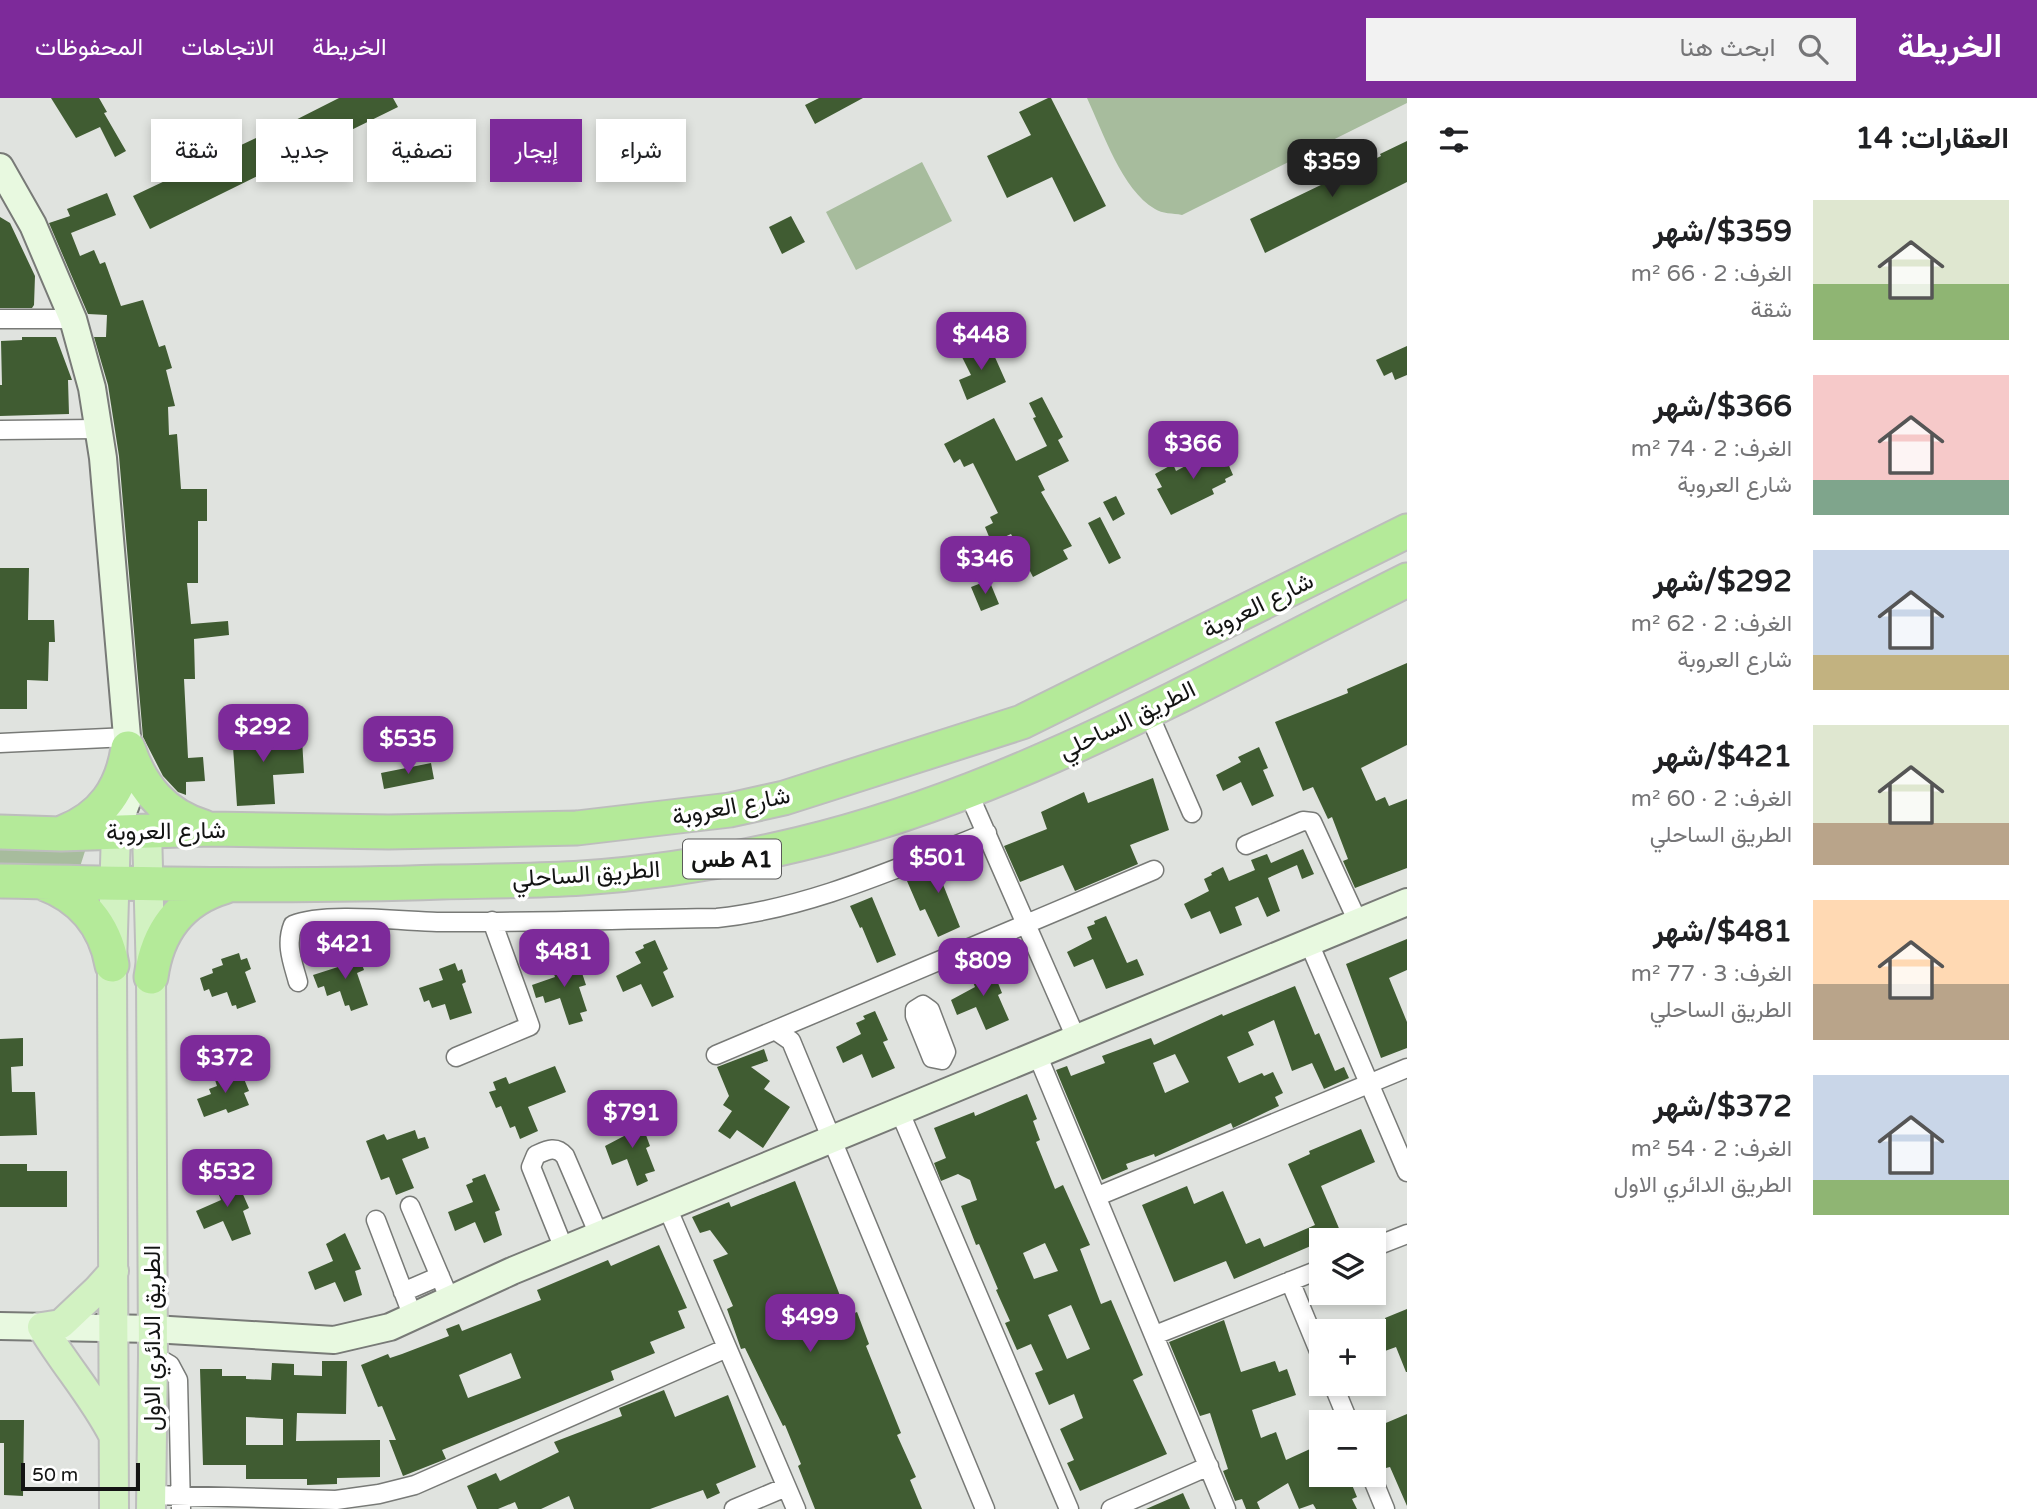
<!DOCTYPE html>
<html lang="ar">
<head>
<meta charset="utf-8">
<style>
	:root { --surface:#fff; --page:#f2f2f2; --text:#202124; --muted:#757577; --accent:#7d2a9a }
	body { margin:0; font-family:"Varela Round",Vazirmatn,sans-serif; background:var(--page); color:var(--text); direction:rtl; height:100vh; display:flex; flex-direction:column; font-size:26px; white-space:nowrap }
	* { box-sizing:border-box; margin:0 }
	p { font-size:23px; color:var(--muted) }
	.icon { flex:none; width:38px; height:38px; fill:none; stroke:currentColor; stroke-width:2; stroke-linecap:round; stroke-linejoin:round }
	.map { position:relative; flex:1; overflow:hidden; direction:ltr }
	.details { display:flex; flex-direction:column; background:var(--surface); width:630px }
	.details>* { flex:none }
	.top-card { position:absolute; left:21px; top:21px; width:665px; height:63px; direction:rtl; display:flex; gap:14px }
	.buttons { position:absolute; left:1309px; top:1130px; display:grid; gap:14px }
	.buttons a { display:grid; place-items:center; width:77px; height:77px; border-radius:0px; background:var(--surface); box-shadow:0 4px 10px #0003; font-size:35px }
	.scale { position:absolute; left:21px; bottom:18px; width:119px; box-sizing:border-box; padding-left:7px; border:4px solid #131413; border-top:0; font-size:19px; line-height:24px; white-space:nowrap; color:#131413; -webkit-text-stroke:5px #fff; paint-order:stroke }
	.price { position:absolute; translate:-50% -60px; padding:0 16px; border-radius:14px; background:var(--accent); color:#fff; font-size:23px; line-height:46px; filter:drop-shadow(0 2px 4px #0008) }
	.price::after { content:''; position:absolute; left:50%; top:42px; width:21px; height:16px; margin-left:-10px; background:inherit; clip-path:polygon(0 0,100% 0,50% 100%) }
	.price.current { background:#222; color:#fff }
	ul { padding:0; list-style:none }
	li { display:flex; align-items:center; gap:21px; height:175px; padding:0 28px }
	li span { display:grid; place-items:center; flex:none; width:196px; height:140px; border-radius:0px; color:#555 }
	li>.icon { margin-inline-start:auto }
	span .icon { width:84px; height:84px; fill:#fffc; stroke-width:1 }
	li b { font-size:30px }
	h2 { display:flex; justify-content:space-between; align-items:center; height:84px; padding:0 28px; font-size:30px }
	.tag { padding:0 24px; border-radius:0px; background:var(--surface); box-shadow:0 4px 10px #0003; font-size:24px; line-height:63px }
	.tag.current { background:var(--accent); color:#fff }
	header { display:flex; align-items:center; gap:42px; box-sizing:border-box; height:98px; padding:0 35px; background:var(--accent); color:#fff }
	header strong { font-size:33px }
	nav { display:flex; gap:38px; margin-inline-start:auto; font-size:24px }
	.search { width:490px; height:63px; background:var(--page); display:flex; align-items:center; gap:18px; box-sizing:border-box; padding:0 24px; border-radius:0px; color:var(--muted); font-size:26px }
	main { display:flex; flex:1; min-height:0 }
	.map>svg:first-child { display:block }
	.green { fill:#a7bc9d }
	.building { fill:#405c32; fill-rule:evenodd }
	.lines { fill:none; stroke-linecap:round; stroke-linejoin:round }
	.street-casing { stroke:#787a77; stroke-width:21 }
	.secondary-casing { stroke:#787a77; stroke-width:30 }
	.primary-casing { stroke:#bdbdbd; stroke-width:32 }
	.highway-casing { stroke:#bdbdbd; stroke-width:37 }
	.street { stroke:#fff; stroke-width:18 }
	.secondary { stroke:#e8f9e0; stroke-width:26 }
	.primary { stroke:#d2f2c2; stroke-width:28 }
	.highway { stroke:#b4ea99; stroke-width:33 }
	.labels { text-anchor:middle; stroke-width:7; stroke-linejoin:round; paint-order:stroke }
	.shield { fill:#fff; stroke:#5a5a5a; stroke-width:2 }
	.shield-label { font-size:23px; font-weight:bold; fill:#131413 }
	.street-label { font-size:24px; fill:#131413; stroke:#fff }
</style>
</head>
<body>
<header>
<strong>الخريطة</strong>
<div class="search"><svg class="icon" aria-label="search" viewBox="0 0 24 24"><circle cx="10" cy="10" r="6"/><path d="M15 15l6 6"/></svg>ابحث هنا</div>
<nav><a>الخريطة</a><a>الاتجاهات</a><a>المحفوظات</a></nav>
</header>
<main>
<section class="details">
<h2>العقارات: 14<svg class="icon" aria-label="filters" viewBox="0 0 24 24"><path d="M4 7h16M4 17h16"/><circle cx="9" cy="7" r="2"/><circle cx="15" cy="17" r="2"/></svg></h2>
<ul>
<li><span style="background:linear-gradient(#dfe7d0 60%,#8fb573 0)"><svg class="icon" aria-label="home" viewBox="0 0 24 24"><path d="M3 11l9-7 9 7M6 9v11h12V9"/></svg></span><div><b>$359/شهر</b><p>الغرف: 2 · 66 m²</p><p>شقة</p></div></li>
<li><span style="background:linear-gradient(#f6c9c9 75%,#7fa58c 0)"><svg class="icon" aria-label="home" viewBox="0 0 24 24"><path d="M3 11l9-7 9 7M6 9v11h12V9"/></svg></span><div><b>$366/شهر</b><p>الغرف: 2 · 74 m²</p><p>شارع العروبة</p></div></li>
<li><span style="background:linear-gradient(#c9d6e8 75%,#c2b280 0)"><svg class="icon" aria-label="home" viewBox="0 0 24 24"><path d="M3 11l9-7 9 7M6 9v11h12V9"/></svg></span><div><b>$292/شهر</b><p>الغرف: 2 · 62 m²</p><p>شارع العروبة</p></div></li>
<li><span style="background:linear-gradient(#dfe7d0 70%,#b9a48a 0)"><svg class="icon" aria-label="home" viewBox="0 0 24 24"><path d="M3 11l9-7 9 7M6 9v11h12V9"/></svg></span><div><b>$421/شهر</b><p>الغرف: 2 · 60 m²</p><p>الطريق الساحلي</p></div></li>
<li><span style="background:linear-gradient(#ffd9b3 60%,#b9a48a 0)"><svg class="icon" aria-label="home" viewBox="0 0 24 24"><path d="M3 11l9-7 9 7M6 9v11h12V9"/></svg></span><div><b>$481/شهر</b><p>الغرف: 3 · 77 m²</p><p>الطريق الساحلي</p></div></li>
<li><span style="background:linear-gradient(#c9d6e8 75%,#8fb573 0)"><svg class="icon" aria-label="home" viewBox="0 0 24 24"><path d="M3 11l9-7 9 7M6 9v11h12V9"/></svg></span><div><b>$372/شهر</b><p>الغرف: 2 · 54 m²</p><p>الطريق الدائري الاول</p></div></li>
</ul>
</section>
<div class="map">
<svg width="1407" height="1411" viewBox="0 0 1407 1411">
	<rect width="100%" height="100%" fill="#e0e3df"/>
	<path class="green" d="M1087 0H1407V5L1182 117C1173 115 1162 116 1155 111 1122 92 1103 34 1087 0Z
		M922 64 952 123 856 172 826 114Z
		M0 748 86 750 79 772 0 771Z"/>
	<path class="building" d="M51 0H99L107 14 104 15 126 53 115 59 100 29 76 40Z
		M339 0H393L398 9 150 131 133 98 256 40V42Z
		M819 0H863L815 26 805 7Z
		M1048 0H1051L1106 108 1074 124 1052 79 1007 100 987 58 1031 37 1019 14Z
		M1407 43V84L1265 155 1250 121 1381 58 1380 56Z
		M107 95 116 117 71 135 80 158 94 152 100 166 105 164 121 208 143 202 159 249 165 247 172 270 166 272 175 308 168 309 169 337 177 336 181 391H207V423H198V485H187L191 526 228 523 229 537 194 541 195 581H184L188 660 203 659 205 683 186 684V697L178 694 163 678 143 639 119 358 108 287 94 239H106L107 217 88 216 49 125 70 118 67 111Z
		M791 118 805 144 782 156 769 129Z
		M0 119 10 125 35 178 34 207 32 210H0Z
		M22 239H56L72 282H68L69 316 0 318V287H2L1 243 22 242Z
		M985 244 992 259 994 257 1006 284 967 302 959 282 971 277 960 255Z
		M1407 248V277L1395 282 1392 274 1384 278 1376 262Z
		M1042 299 1063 339 1058 342 1069 363 1038 378 1045 392 1041 394 1072 448 1063 452 1068 461 1033 479 1011 436 1000 441 998 438 990 441 985 429 993 425 990 419 998 415 973 365 964 369 960 361 954 365 944 346 994 320 1016 363 1047 348 1033 320 1036 319 1029 305Z
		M1221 349 1233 377 1225 381 1226 384 1212 391 1214 396 1171 417 1157 391 1162 389 1155 376 1173 366 1176 373Z
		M1116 398 1125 416 1113 423 1103 404Z
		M1100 419 1121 460 1109 466 1088 425Z
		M0 470H29L28 522H54L55 544H49L48 583 27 582V611H0Z
		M989 482 999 506 981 513 971 489Z
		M1407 565V647L1361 670 1376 703 1385 699 1389 708 1407 701V770L1355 790 1343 763 1348 761 1332 719 1328 721 1313 689 1303 693 1275 624 1348 595 1347 591Z
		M281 632 282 642 302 641 304 675 273 677 275 706 237 708 232 634Z
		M1259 649 1268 670 1263 672 1274 698 1252 708 1241 684 1223 693 1216 677 1241 664 1238 659Z
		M431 665 434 681 384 691 381 675Z
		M1153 680 1169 732 1130 747 1138 766 1075 793 1063 767 1020 784 1004 748 1047 731 1041 714 1084 694 1088 705Z
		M1303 751 1314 776 1302 781 1297 767 1268 780 1280 813 1267 819 1258 799 1235 809 1242 827 1220 836 1210 813 1191 821 1184 806 1209 793 1204 781 1212 777 1211 775 1223 769 1229 783 1255 772 1251 762 1267 756 1271 765Z
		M961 759 968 773 942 784 960 829 938 839 925 811 920 813 907 783Z
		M872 799 896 857 877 865 862 829 860 830 850 808Z
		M1106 818 1127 865 1137 861 1144 877 1106 891 1093 861 1074 869 1067 854 1092 841 1087 829 1095 826 1094 823Z
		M1407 841V872L1389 880 1407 924V950L1381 960 1346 866Z
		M655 842 668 871 663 874 674 899 652 909 641 886 623 894 616 878 641 865 635 854 644 850 643 847Z
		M239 855 241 862 247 860 251 871 245 874 256 904 237 911 236 907 232 908 227 894 212 899 209 891 204 893 200 880 213 875 212 871 223 867 221 861Z
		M351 855 352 860 359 858 364 872 357 875 368 907 351 913 349 907 345 908 340 893 327 898 324 888 318 890 313 877 338 869 335 861Z
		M561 858 563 866 570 864 571 869 579 866 586 887 579 889 587 913 580 915 583 923 569 927 560 900 545 905 543 898 536 900 532 887 555 879 549 862Z
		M455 865 458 873 462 871 466 884 462 886 472 915 450 922 445 906 432 910 429 902 424 904 419 890 443 882 439 871Z
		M990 865 1002 895 998 897 1009 922 986 932 976 909 957 917 951 902 975 889 970 877 979 874 977 871Z
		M1295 888 1315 937 1319 935 1335 973 1344 969 1349 980 1324 991 1312 965 1292 973 1274 922 1248 934 1254 947 1227 959 1239 985 1262 975 1264 978 1273 974 1283 995 1275 999 1279 1008 1233 1030 1231 1025 1155 1059 1154 1056 1126 1066 1128 1071 1102 1082 1056 972 1067 968 1071 978 1105 965 1102 958 1151 940 1154 947 1222 916 1223 918ZM1175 956 1189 984 1165 995 1153 965Z
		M875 913 888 942 883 944 895 970 872 980 862 956 843 965 836 949 861 936 856 925 865 921 863 918Z
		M23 940V968L11 969 12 994H35L37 1037 0 1038V941Z
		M764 951 768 963 751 969 770 983 764 991 790 1009 763 1050 737 1032 730 1041 718 1033 732 1013 723 1007 729 998 717 969Z
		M555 968 566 994 528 1009 538 1033 520 1041 515 1028 510 1030 501 1008 496 1010 489 994 496 992 493 984 506 979 509 986Z
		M235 971 237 978 242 976 249 993 244 995 249 1007 228 1015 226 1011 204 1019 197 1001 211 996 209 991 217 988 214 979Z
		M1027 996 1037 1021 1033 1023 1040 1042 1036 1044 1055 1091 1063 1087 1090 1147 1080 1151 1101 1206 1111 1202 1143 1277 1133 1282 1167 1356 1080 1393 1067 1365 1074 1362 1060 1331 1083 1320 1074 1296 1049 1307 1035 1275 1043 1272 1031 1246 1017 1252 1005 1225 1010 1223 996 1192 998 1191 979 1146 976 1147 961 1108 977 1102 970 1082 958 1076 941 1083 934 1065 946 1060 934 1030 974 1014 975 1018ZM1045 1145 1058 1173 1034 1181 1023 1155ZM1071 1207 1090 1251 1067 1261 1048 1217Z
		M639 1018 650 1048 646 1050 655 1073 645 1076 648 1083 637 1088 627 1061 612 1067 605 1048 624 1038 619 1025Z
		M1361 1031 1375 1064 1321 1088 1341 1135 1234 1181 1226 1163 1174 1184 1142 1107 1187 1088 1194 1106 1223 1093 1246 1146 1260 1140 1264 1149 1315 1127 1288 1066 1310 1056 1309 1053Z
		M415 1032 418 1041 425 1039 429 1050 402 1061 414 1090 396 1097 389 1079 381 1082 366 1043 384 1036 387 1042Z
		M0 1066H27V1073H67V1109H0Z
		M233 1074 249 1110 243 1113 251 1136 232 1143 223 1123 204 1131 196 1113 221 1102 214 1085Z
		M485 1076 500 1112 495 1114 502 1137 484 1145 475 1124 455 1133 448 1114 473 1104 466 1087 473 1084 472 1081Z
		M795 1083 848 1218 857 1214 869 1246 866 1248 901 1335 897 1337 916 1379 910 1382 922 1411H815L798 1368 801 1366 785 1327 783 1328 745 1250 741 1251 727 1211 733 1208 713 1162 728 1156 710 1132 700 1135 692 1119 729 1104 731 1109Z
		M345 1135 361 1171 355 1173 362 1197 344 1204 335 1184 315 1192 308 1174 333 1163 326 1146Z
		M659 1147 687 1210 678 1213 685 1230 650 1244 655 1255 611 1273 614 1282 442 1352 446 1361 403 1378 389 1342H396L382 1308 378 1309 361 1267 388 1256 390 1260 402 1256 449 1238 446 1231 459 1226 462 1233 541 1202 537 1192 608 1162 611 1168ZM511 1255 521 1280 468 1300 459 1277Z
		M1407 1211V1274H1406L1396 1249 1374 1257V1228L1386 1224 1385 1220Z
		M1224 1222 1241 1274 1275 1263 1279 1274 1287 1271 1296 1297 1252 1312 1261 1340 1276 1334 1286 1362 1321 1346V1377H1348L1357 1399 1352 1401 1357 1411H1316L1313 1406 1299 1411 1288 1385 1257 1404 1260 1411H1246L1242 1401 1235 1403 1223 1373 1228 1371 1210 1315 1200 1318 1169 1244Z
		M322 1263H347L346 1316 297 1315 296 1343 380 1342V1379L337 1380V1386L307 1387V1381H246V1367H203L200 1271H222V1278H246V1281L271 1282 272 1265 294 1266V1277L322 1278ZM246 1319 283 1321V1347H246Z
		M664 1292 675 1319 728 1297 756 1369 716 1386 720 1395 707 1401 703 1392 650 1411H574L569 1398 541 1411H518L515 1404 498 1411H477L467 1388 496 1375 500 1383 559 1354 554 1344 622 1318 619 1310Z
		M1407 1316V1408L1390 1369 1386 1370 1374 1330Z
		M0 1322H24L23 1398 4 1397V1345H0Z
		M1183 1395 1190 1411H1146Z"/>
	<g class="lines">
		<g class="street-casing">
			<path id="street" d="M0 221H73
				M0 332 97 331
				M1148 614 1192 715
				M0 645 128 639
				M968 694 1076 940
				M1246 747 1303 723 1312 724 1358 824
				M1309 845 1407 1074
				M298 884C293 865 285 847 293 827 324 814 401 823 437 824 530 825 623 821 717 820 811 810 899 769 987 735
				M923 907 930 912 946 954 942 962 932 960 915 918V912Z
				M775 932 791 943 985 1411
				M1037 956 1226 1411
				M716 957 1154 772
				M456 959 530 928 492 823
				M899 1012 1069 1411
				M1098 1098 1407 970
				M410 1108 450 1202
				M667 1109 796 1411
				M376 1122 413 1219
				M1374 1149 1407 1136
				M564 1151 531 1069 536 1057C547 1052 556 1047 565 1058L599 1137
				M1290 1183 1321 1258
				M403 1194 440 1178
				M1155 1237 1321 1171
				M153 1257 170 1267 178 1282 181 1411
				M1333 1286 1349 1325
				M1371 1377 1385 1411
				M151 1397 336 1402 379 1396 415 1387 727 1250
				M734 1411 786 1389
				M1111 1411 1209 1368"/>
		</g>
		<g class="secondary-casing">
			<path id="secondary" d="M0 69 33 127 73 221 92 290 103 360 128 650 129 698 116 733
				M0 1228 153 1231 334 1242 390 1229 512 1173 1407 804"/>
		</g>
		<g class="primary-casing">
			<path id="primary" d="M147 733 151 879 153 1257 151 1411
				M113 1337C93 1298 64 1266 42 1229L61 1226 97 1192 114 1173
				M114 1411 112 867 116 733"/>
		</g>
		<g class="highway-casing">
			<path id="highway" d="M128 650C141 689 164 717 204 729
				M0 734 61 736 210 731 389 734 577 730 730 712 784 700 1022 624 1407 433
				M64 734C102 719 122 691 128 650
				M0 783C147 786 295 789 442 784 489 783 536 783 582 780 655 775 729 763 800 746 1017 694 1210 580 1407 482
				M43 785C81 799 105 827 112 867
				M151 879C157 835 180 802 224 789"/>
		</g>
		<use href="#street" class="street"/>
		<use href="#secondary" class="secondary"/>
		<use href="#primary" class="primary"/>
		<use href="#highway" class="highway"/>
	</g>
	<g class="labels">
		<rect class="shield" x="683" y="741.5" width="98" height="39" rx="5"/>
		<g class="shield-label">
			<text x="732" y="769">طس A1</text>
		</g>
		<g class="street-label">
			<text transform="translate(1258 507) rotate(-26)" y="8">شارع العروبة</text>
			<text transform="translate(1127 622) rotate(-26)" y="8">الطريق الساحلي</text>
			<text transform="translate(731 708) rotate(-11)" y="8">شارع العروبة</text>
			<text transform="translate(166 733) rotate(-1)" y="8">شارع العروبة</text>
			<text transform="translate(586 776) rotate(-4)" y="8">الطريق الساحلي</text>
			<text transform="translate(152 1240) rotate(-90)" y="8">الطريق الدائري الاول</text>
		</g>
	</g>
</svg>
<div class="buttons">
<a><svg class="icon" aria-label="layers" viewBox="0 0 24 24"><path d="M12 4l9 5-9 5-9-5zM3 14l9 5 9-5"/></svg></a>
<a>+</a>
<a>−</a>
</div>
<div class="scale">50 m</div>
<b class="price current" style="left:1332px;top:101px">$359</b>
<b class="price" style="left:981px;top:274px">$448</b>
<b class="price" style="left:1193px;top:383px">$366</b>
<b class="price" style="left:985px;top:498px">$346</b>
<b class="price" style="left:263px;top:666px">$292</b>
<b class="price" style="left:408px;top:678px">$535</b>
<b class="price" style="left:938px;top:797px">$501</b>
<b class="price" style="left:345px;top:883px">$421</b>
<b class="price" style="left:564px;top:891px">$481</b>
<b class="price" style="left:983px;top:900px">$809</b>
<b class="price" style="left:225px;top:997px">$372</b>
<b class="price" style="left:632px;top:1052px">$791</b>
<b class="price" style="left:227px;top:1111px">$532</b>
<b class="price" style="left:810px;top:1256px">$499</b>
<div class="top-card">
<a class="tag">شراء</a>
<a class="tag current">إيجار</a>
<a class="tag">تصفية</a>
<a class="tag">جديد</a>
<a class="tag">شقة</a>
</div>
</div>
</main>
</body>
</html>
